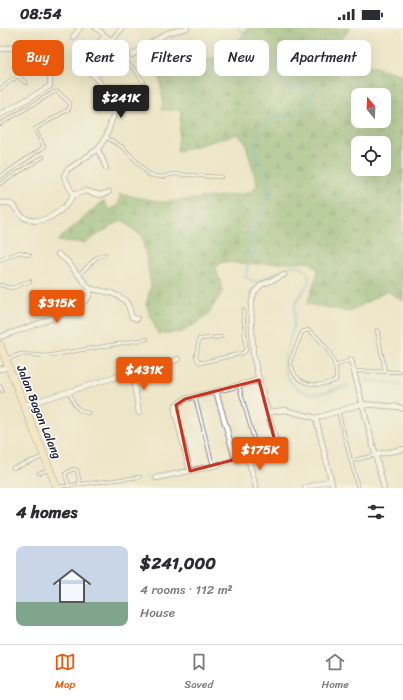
<!DOCTYPE html>
<html lang="en">
<head>
<meta charset="utf-8">
<style>
	:root { --surface:#fff; --page:#f2f2f3; --text:#2b2b33; --muted:#7c7c81; --line:#e1e1e2; --accent:#ea580c }
	body { margin:0; font-family:Sriracha,sans-serif; background:var(--page); color:var(--text); height:100vh; display:flex; flex-direction:column; font-size:15px; white-space:nowrap }
	* { box-sizing:border-box; margin:0 }
	p { font-size:13px; color:var(--muted) }
	.icon { flex:none; width:22px; height:22px; fill:none; stroke:currentColor; stroke-width:2; stroke-linecap:round; stroke-linejoin:round }
	.map { position:relative; height:460px; overflow:hidden }
	.panel { display:flex; flex-direction:column; background:var(--surface); flex:1 }
	.panel>* { flex:none }
	.banner { position:absolute; left:12px; top:12px; width:379px; height:36px; display:flex; gap:8px }
	.needle { width:26px; rotate:341deg }
	.controls { position:absolute; left:351px; top:60px; display:grid; gap:8px }
	.controls a { display:grid; place-items:center; width:40px; height:40px; border-radius:8px; background:var(--surface); box-shadow:0 4px 16px #0002; font-size:20px }
	.price { position:absolute; translate:-50% -34px; padding:0 9px; border-radius:4px; background:var(--accent); color:#fff; font-size:13px; line-height:26px; filter:drop-shadow(0 1px 2px #0008) }
	.price::after { content:''; position:absolute; left:50%; top:24px; width:12px; height:9px; margin-left:-6px; background:inherit; clip-path:polygon(0 0,100% 0,50% 100%) }
	.price.active { background:#222; color:#fff }
	ul { padding:0; list-style:none }
	li { display:flex; align-items:center; gap:12px; height:100px; padding:0 16px }
	li+li { border-top:1px solid var(--line) }
	li span { display:grid; place-items:center; flex:none; width:112px; height:80px; border-radius:8px; color:#555 }
	li>.icon { margin-inline-start:auto }
	span .icon { width:48px; height:48px; fill:#fffc; stroke-width:1 }
	li b { font-size:17px }
	h2 { display:flex; justify-content:space-between; align-items:center; height:48px; padding:0 16px; font-size:17px }
	.pill { padding:0 14px; border-radius:8px; background:var(--surface); box-shadow:0 4px 16px #0002; font-size:14px; line-height:36px }
	.pill.active { background:var(--accent); color:#fff }
	.status { display:flex; justify-content:space-between; align-items:center; height:28px; padding:0 20px; background:var(--surface); direction:ltr }
	.status svg { height:11px; fill:currentColor }
	.menu { display:flex; justify-content:space-around; align-items:center; height:56px; border-top:1px solid var(--line); background:var(--surface); font-size:11px; color:var(--muted) }
	.menu a { display:grid; justify-items:center; gap:2px }
	.menu .active { color:var(--accent) }
	.map>svg:first-child { display:block }
	.forest { fill:url(#forest-firs); stroke:#4f6852; fill-rule:evenodd }
	.lines { fill:none; stroke-linecap:round; stroke-linejoin:round }
	.stream { stroke:#40aabf; stroke-width:1.5 }
	.lane-casing { stroke:#69666c; stroke-width:4 }
	.street-casing { stroke:#69666c; stroke-width:6 }
	.secondary-casing { stroke:#69666c; stroke-width:8 }
	.lane { stroke:#fff; stroke-width:2.5 }
	.street { stroke:#fff; stroke-width:4.5 }
	.secondary { stroke:#f9e7c3; stroke-width:7 }
	.marked { fill:none; stroke:#c8321e; stroke-width:3; stroke-linejoin:round }
	.labels { text-anchor:middle; stroke-width:3; stroke-linejoin:round; paint-order:stroke }
	.street-label { font-size:12px; fill:#22223b; stroke:#fff }
</style>
</head>
<body>
<div class="status"><b>08:54</b><svg viewBox="0 0 49 12"><path d="M0 12V9h3v3zM5 12V6h3v6zM10 12V3h3v9zM15 12V0h3v12zM26 1h20v11H26zM47 4h2v5h-2z"/></svg></div>
<div class="map">
<svg width="403" height="460" viewBox="0 0 403 460">
	<defs>
		<pattern id="forest-firs" width="22" height="20" patternUnits="userSpaceOnUse"><rect width="22" height="20" fill="#7caf6a"/><path d="M5 1l3.5 6h-7zM16 11l3.5 6h-7z" fill="#658e58"/></pattern>
	</defs>
	<rect width="100%" height="100%" fill="#fff"/>
	<filter id="ink" filterUnits="userSpaceOnUse"><feTurbulence type="fractalNoise" baseFrequency=".025" numOctaves="2"/><feDisplacementMap in="SourceGraphic" scale="8" xChannelSelector="R" yChannelSelector="G"/><feConvolveMatrix kernelMatrix="1 2 1 2 8 2 1 2 1" color-interpolation-filters="sRGB"/></filter>
	<filter id="wash" filterUnits="userSpaceOnUse"><feTurbulence type="fractalNoise" baseFrequency=".012" numOctaves="4" result="noise"/><feDisplacementMap in="SourceGraphic" scale="16" xChannelSelector="R" yChannelSelector="G"/><feGaussianBlur stdDeviation="0.9" result="paint"/><feColorMatrix in="noise" values="0 0 0 0 0 0 0 0 0 0 0 0 0 0 0 0 0 1.4 0 .05"/><feComposite in="paint" operator="in"/></filter>
	<g filter="url(#wash)">
		<rect width="100%" height="100%" fill="#ede5c7"/>
		<path class="forest" d="M246 0H351L341 11 365 36 403 47V273L387 263 350 284 307 276 318 243 310 234 254 236 222 234 216 240 223 263 207 288 183 304 158 306 146 277 151 257 142 209 122 192 84 215 57 213 104 172 109 182 119 177 120 166 163 174 250 165 257 157 245 113 237 106 177 124 181 82H161L163 73 159 48 228 25 247 2ZM358 67H384V93H358ZM358 115H384V141H358Z"/>
		<g class="lines">
			<path class="stream" d="M238 0 277 33 283 57 286 62C292 62 298 58 303 59 307 59 311 63 311 67 317 96 278 82 264 95 260 99 259 104 257 109 249 134 272 142 272 162 273 171 257 185 253 196 250 204 255 214 253 223 252 232 245 239 246 249L254 255C266 252 289 235 299 238 304 240 308 245 309 250 309 259 298 267 295 277 294 282 295 289 294 295 292 308 286 321 284 334 283 341 286 345 289 351 303 375 328 364 349 357
				M365 353H379L403 358"/>
		</g>
	</g>
	<g filter="url(#ink)">
		<g class="lines">
			<g class="lane-casing">
				<path id="lane" d="M96 50C115 27 127 27 143 53
					M0 61 18 48 26 55
					M0 96 54 64H58L70 75 69 81 35 101 44 119 0 149
					M106 109 124 120 149 147 162 149 174 146 221 149
					M0 156 43 129
					M0 232 20 224 30 227
					M79 247 96 230 105 226
					M0 257 12 260 30 253
					M308 302C323 312 339 334 336 352 324 357 307 360 296 348 293 345 292 338 290 334L302 304Z
					M377 302 385 343
					M221 309 199 311 196 329 200 335 243 325 246 322 243 282
					M6 331 21 326 46 328 147 311
					M166 337 167 348
					M335 338 351 332
					M354 343 401 344
					M0 358 2 363
					M239 358 258 426
					M69 364C75 377 74 381 88 385
					M195 369 213 438
					M338 383 351 433
					M277 421 284 422
					M13 440 43 429
					M39 445 48 442
					M69 458 65 446 73 441 77 442 80 456
					M57 459 140 449
					M358 460 351 433 375 427"/>
			</g>
			<g class="street-casing">
				<path id="street" d="M96 0 109 11H113L122 0
					M73 9 80 0
					M132 27 167 5 187 0
					M0 87 50 58V50L55 40 47 33C40 33 34 38 28 36 13 31 23 15 2 21
					M98 121 106 140
					M73 167 85 163 101 167 109 164
					M0 175C15 173 13 180 22 188 39 201 66 183 73 167L64 148 67 142 98 121 106 109 116 80V72L87 41C81 28 95 17 105 9
					M58 226 67 233 90 261C102 263 122 265 128 277 130 281 130 285 132 289L137 291
					M0 309C20 302 73 285 86 272 90 268 90 266 90 261
					M351 332 384 460
					M0 341 9 339
					M132 344 139 385
					M216 363 234 427
					M25 377 132 344 166 337 178 331
					M269 384 285 382 316 390 362 376 399 379 403 381
					M316 390 333 460
					M375 427 403 421
					M248 430 256 460
					M190 443 175 383 176 377 185 371 259 352
					M156 450 213 438 277 421V417L259 352 253 326 251 277 254 265 261 257 284 247
					M305 460 331 452"/>
			</g>
			<g class="secondary-casing">
				<path id="secondary" d="M0 317 57 460"/>
			</g>
			<use href="#lane" class="lane"/>
			<use href="#street" class="street"/>
			<use href="#secondary" class="secondary"/>
		</g>
	</g>
	<path d="M0 0H403V460H0ZM259 352 277 421 190 443 176 377 185 371Z" fill="#ede5c7" fill-opacity=".55" fill-rule="evenodd"/>
	<path class="marked" d="M259 352 277 421 190 443 176 377 185 371Z"/>
	<g class="labels">
		<g class="street-label">
			<text transform="translate(39 384) rotate(68)" y="4">Jalan Bagan Lalang</text>
		</g>
	</g>
</svg>
<div class="controls">
<a><svg class="needle" viewBox="-14 -14 28 28"><path d="M0-13l5 13h-10z" fill="#e53935"/><path d="M0 13l5-13h-10z" fill="#7c7c81"/></svg></a>
<a><svg class="icon" aria-label="locate" viewBox="0 0 24 24"><circle cx="12" cy="12" r="6"/><path d="M12 2v4M12 18v4M2 12h4M18 12h4"/></svg></a>
</div>
<b class="price active" style="left:121px;top:91px">$241K</b>
<b class="price" style="left:57px;top:296px">$315K</b>
<b class="price" style="left:144px;top:363px">$431K</b>
<b class="price" style="left:260px;top:443px">$175K</b>
<div class="banner">
<a class="pill active">Buy</a>
<a class="pill">Rent</a>
<a class="pill">Filters</a>
<a class="pill">New</a>
<a class="pill">Apartment</a>
</div>
</div>
<section class="panel">
<h2>4 homes<svg class="icon" aria-label="filters" viewBox="0 0 24 24"><path d="M4 7h16M4 17h16"/><circle cx="9" cy="7" r="2"/><circle cx="15" cy="17" r="2"/></svg></h2>
<ul>
<li><span style="background:linear-gradient(#c9d6e8 70%,#7fa58c 0)"><svg class="icon" aria-label="home" viewBox="0 0 24 24"><path d="M3 11l9-7 9 7M6 9v11h12V9"/></svg></span><div><b>$241,000</b><p>4 rooms · 112 m²</p><p>House</p></div></li>
</ul>
</section>
<nav class="menu">
<a class="active"><svg class="icon" aria-label="map" viewBox="0 0 24 24"><path d="M3 6l6-2 6 2 6-2v14l-6 2-6-2-6 2zM9 4v14M15 6v14"/></svg>Map</a>
<a><svg class="icon" aria-label="saved" viewBox="0 0 24 24"><path d="M7 4h10v16l-5-4-5 4z"/></svg>Saved</a>
<a><svg class="icon" aria-label="home" viewBox="0 0 24 24"><path d="M3 11l9-7 9 7M6 9v11h12V9"/></svg>Home</a>
</nav>
</body>
</html>
